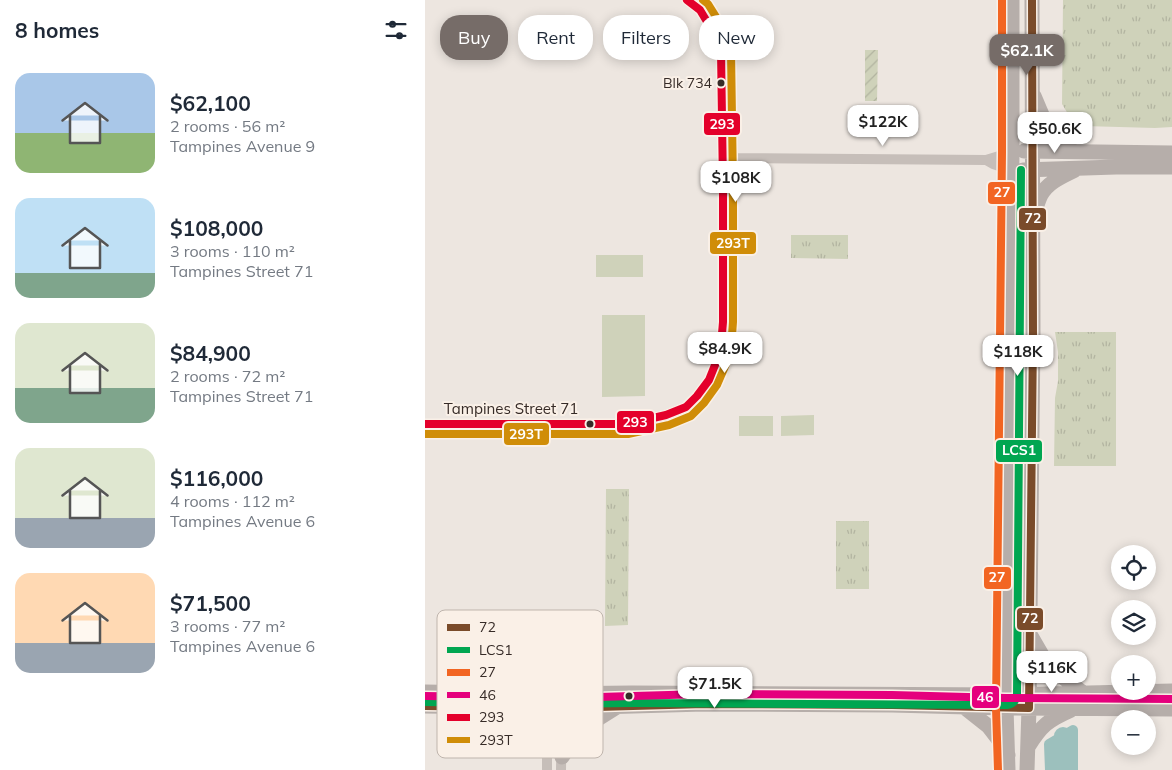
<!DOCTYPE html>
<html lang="en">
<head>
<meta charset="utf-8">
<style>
	:root { --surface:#fff; --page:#f2f2f3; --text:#1f2937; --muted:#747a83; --accent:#766c68 }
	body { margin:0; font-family:Mulish,sans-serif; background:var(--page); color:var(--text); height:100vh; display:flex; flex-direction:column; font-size:19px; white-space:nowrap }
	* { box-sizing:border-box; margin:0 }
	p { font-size:16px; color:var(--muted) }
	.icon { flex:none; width:28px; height:28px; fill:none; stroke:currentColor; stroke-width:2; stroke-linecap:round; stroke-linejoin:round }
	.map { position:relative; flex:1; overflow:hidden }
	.side { display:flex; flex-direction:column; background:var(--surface); width:425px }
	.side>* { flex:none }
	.banner { position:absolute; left:15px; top:15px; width:475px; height:45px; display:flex; gap:10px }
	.controls { position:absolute; left:686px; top:545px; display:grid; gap:10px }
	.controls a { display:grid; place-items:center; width:45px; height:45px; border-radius:50%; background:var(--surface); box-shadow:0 2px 12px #0003; font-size:25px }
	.price { position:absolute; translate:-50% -42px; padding:0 11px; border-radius:10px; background:#fff; color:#222; font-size:16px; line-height:32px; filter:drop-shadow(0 1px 2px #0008) }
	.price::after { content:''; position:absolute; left:50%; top:30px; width:15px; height:11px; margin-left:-8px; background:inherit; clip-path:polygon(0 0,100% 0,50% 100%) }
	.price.active { background:var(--accent); color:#fff }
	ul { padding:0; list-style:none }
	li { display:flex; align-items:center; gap:15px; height:125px; padding:0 15px }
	li span { display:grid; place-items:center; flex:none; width:140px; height:100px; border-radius:15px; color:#555 }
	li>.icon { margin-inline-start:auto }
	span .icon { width:60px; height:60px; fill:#fffc; stroke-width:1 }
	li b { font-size:21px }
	h2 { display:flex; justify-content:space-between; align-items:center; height:60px; padding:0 15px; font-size:21px }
	.pill { padding:0 18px; border-radius:20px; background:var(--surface); box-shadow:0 2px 12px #0003; font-size:18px; line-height:45px }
	.pill.active { background:var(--accent); color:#fff }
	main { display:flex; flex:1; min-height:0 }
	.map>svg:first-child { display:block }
	.grass { fill:url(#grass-tufts) }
	.garden { fill:url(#garden-furrows) }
	.pitch { fill:#cfd2ba }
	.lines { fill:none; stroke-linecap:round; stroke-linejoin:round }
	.canal { stroke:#9cc0bd; stroke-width:10 }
	.river { stroke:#9cc0bd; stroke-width:18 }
	.street { stroke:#c6beb9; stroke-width:10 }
	.secondary { stroke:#b6aeaa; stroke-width:15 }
	.bus-1-casing { stroke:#faf0e7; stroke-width:11 }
	.bus-2-casing { stroke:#faf0e7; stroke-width:11 }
	.bus-3-casing { stroke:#faf0e7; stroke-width:11 }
	.bus-4-casing { stroke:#faf0e7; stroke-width:11 }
	.bus-5-casing { stroke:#faf0e7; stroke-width:11 }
	.bus-6-casing { stroke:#faf0e7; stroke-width:11 }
	.bus-1 { stroke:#7a4b2a; stroke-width:8 }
	.bus-2 { stroke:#00a651; stroke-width:8 }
	.bus-3 { stroke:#f26522; stroke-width:8 }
	.bus-4 { stroke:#e5007d; stroke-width:8 }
	.bus-5 { stroke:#e4002b; stroke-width:8 }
	.bus-6 { stroke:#d08d08; stroke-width:8 }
	.bus-dot { fill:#362b27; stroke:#faf0e7; stroke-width:2 }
	.labels { text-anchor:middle; stroke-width:4; stroke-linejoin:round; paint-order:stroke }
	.bus-label { font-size:14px; fill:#362b27; stroke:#faf0e7; text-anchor:end }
	.street-label { font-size:15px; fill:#362b27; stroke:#faf0e7 }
	.key { fill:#faf0e7; stroke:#bfb5ad; stroke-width:1 }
	.key-label { font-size:14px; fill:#362b27 }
	.line-badge { stroke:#faf0e7; stroke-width:2 }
	.badge-label { font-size:14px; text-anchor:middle; font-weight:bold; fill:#fff }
</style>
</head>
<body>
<main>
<section class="side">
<h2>8 homes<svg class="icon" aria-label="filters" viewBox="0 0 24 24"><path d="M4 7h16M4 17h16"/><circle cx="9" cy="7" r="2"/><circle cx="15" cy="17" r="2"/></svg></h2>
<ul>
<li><span style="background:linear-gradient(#a9c7e8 60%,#8fb573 0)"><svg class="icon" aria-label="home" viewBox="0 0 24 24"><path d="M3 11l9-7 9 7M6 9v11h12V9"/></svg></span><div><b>$62,100</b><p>2 rooms · 56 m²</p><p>Tampines Avenue 9</p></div></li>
<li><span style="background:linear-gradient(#bfe0f5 75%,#7fa58c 0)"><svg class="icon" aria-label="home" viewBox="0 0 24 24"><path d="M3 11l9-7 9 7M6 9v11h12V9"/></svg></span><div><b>$108,000</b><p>3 rooms · 110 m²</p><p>Tampines Street 71</p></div></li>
<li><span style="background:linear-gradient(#dfe7d0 65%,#7fa58c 0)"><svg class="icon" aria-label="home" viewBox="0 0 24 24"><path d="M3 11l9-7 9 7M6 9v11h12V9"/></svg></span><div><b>$84,900</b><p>2 rooms · 72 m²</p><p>Tampines Street 71</p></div></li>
<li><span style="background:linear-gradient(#dfe7d0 70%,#9aa5b1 0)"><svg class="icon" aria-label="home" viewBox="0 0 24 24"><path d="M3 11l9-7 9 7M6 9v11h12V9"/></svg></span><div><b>$116,000</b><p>4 rooms · 112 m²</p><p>Tampines Avenue 6</p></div></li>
<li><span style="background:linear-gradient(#ffd9b3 70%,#9aa5b1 0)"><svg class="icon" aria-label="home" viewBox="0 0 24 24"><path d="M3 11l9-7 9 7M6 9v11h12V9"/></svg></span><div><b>$71,500</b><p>3 rooms · 77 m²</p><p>Tampines Avenue 6</p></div></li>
</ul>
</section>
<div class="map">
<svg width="747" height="770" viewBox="0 0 747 770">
	<defs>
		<pattern id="grass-tufts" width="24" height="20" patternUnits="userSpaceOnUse" patternTransform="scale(1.25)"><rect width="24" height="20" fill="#cfd2ba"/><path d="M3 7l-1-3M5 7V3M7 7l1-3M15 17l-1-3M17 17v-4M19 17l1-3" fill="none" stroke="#b2b4a0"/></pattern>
		<pattern id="garden-furrows" width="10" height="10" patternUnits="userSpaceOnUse" patternTransform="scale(1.25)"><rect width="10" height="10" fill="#cfd2ba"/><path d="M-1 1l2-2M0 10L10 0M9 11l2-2" fill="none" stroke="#b2b4a0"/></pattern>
	</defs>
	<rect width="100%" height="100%" fill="#ede6e0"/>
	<path class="grass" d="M638 0H747V127L730 128 658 126 646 119 637 104Z
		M366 235H423V259L366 258Z
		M630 332H691V466H629L630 398 633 381V352Z
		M181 489H204L203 625 180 626Z
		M411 521H444V589H411Z"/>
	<path class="garden" d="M440 50H453L452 101H440Z"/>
	<path class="pitch" d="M171 255H218V277H171Z
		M177 315H220V396L177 397Z
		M389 415V435L356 436V416Z
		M314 416H348V436H314Z"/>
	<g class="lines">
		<path class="canal" d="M625 770 624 744 648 730V770"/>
		<path class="river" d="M638 736V770"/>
		<path class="street" d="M299 158 561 160 587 152
			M561 160 568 164 586 170
			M0 424H202L241 415 261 407 272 396 284 380 292 360 296 345 298 322V186L296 51 284 25 275 10 262 0
			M203 424C216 429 225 427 238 425 246 423 260 419 267 415 270 413 272 409 275 406 292 387 299 369 304 344L306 79C305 46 302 25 278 0
			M122 770V704
			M136 770 137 703"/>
		<path class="secondary" d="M609 96 620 122 634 140 648 151
			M599 151 747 153
			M598 170 691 167H747
			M610 211C612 205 614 199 616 195 623 182 638 176 650 170
			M606 636 617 655 634 674 658 693
			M0 692 122 694 207 693 582 695 747 691
			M0 706 137 708 279 704 467 705 581 708 747 709
			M539 707 563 726 573 739 583 755
			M603 747C616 726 623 720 646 710
			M137 757 150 738 165 724 192 707
			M583 770 581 708 587 152V0
			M602 770 604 708 608 335 607 0"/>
		<g class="bus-1-casing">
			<path id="bus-1" d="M0 706 137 708 279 704 467 705 604 708 608 335 607 0"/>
		</g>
		<g class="bus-2-casing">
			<path id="bus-2" d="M0 702 122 704 207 703 582 705C588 704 591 701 592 695L596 170"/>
		</g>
		<g class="bus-3-casing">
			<path id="bus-3" d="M573 770 571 708 577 152V0"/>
		</g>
		<g class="bus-4-casing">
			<path id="bus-4" d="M0 696 137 698 279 694 467 695 581 698 747 699"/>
		</g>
		<g class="bus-5-casing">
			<path id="bus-5" d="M0 424H202L241 415 261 407 272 396 284 380 292 360 296 345 298 322V186L296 51 284 25 275 10 262 0"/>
		</g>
		<g class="bus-6-casing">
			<path id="bus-6" d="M0 434H203L244 425 266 416 279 403 292 385 301 364 306 348 308 322V186L306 51 293 20 283 4 278 0"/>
		</g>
		<use href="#bus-1" class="bus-1"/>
		<use href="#bus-2" class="bus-2"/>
		<use href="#bus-3" class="bus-3"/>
		<use href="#bus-4" class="bus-4"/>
		<use href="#bus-5" class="bus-5"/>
		<use href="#bus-6" class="bus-6"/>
	</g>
	<g class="bus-dot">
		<circle cx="296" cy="83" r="4.5"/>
		<circle cx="165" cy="424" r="4.5"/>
		<circle cx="204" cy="696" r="4.5"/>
	</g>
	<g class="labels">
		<g class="bus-label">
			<text x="287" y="88">Blk 734</text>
		</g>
		<g class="street-label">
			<text x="86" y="414">Tampines Street 71</text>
		</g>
	</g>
	<rect x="12" y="610" width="166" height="148" rx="8" class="key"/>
	<rect x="22" y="624" width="23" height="7" fill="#7a4b2a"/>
	<rect x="22" y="647" width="23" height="6" fill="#00a651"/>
	<rect x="22" y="669" width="23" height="7" fill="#f26522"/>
	<rect x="22" y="692" width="23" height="6" fill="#e5007d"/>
	<rect x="22" y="714" width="23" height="7" fill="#e4002b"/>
	<rect x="22" y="737" width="23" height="6" fill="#d08d08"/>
	<g class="key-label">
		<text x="54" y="632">72</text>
		<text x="54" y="655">LCS1</text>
		<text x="54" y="677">27</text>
		<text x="54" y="700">46</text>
		<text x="54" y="722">293</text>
		<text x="54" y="745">293T</text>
	</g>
	<g class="line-badge">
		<rect x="278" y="112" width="38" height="24" rx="5" fill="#e4002b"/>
		<rect x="562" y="181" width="29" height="24" rx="5" fill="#f26522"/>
		<rect x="593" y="207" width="29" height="24" rx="5" fill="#7a4b2a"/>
		<rect x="284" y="231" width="48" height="24" rx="5" fill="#d08d08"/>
		<rect x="191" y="410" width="39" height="24" rx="5" fill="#e4002b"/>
		<rect x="78" y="422" width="47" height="24" rx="5" fill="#d08d08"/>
		<rect x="570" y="439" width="48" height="24" rx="5" fill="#00a651"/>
		<rect x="558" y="566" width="29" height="24" rx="5" fill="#f26522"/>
		<rect x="591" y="607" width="28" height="24" rx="5" fill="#7a4b2a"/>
		<rect x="546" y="685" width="29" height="24" rx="5" fill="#e5007d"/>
	</g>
	<g class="badge-label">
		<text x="297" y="129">293</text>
		<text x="577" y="197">27</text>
		<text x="608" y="223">72</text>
		<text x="308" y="248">293T</text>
		<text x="210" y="427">293</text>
		<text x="101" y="439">293T</text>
		<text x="594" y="455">LCS1</text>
		<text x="572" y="582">27</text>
		<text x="605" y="623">72</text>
		<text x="560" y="702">46</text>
	</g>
</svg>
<div class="controls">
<a><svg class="icon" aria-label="locate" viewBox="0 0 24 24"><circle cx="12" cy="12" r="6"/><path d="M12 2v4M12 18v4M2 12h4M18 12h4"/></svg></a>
<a><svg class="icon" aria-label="layers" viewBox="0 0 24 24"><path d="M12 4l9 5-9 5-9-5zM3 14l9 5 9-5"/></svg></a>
<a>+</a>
<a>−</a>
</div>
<b class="price active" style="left:602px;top:76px">$62.1K</b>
<b class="price" style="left:458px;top:147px">$122K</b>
<b class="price" style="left:630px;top:154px">$50.6K</b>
<b class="price" style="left:311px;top:203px">$108K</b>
<b class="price" style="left:300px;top:374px">$84.9K</b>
<b class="price" style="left:593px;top:377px">$118K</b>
<b class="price" style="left:627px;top:693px">$116K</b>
<b class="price" style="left:290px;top:709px">$71.5K</b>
<div class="banner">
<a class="pill active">Buy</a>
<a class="pill">Rent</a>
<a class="pill">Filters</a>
<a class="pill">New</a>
</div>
</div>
</main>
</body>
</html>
